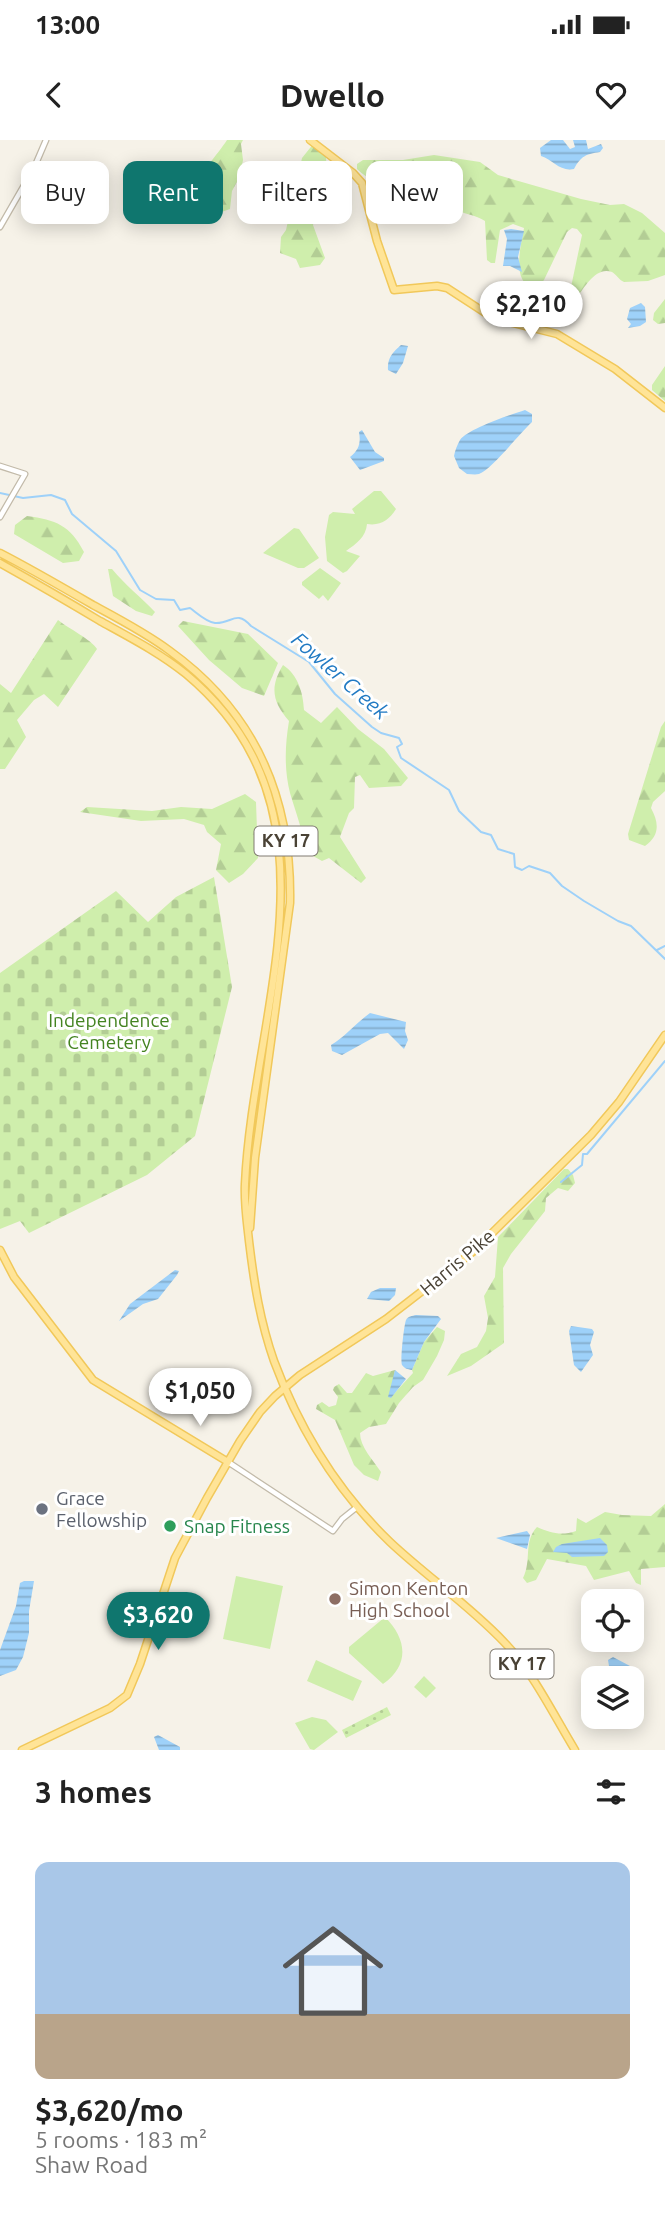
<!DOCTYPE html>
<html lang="en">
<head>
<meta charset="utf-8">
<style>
	:root { --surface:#fff; --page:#f6f6f6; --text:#222; --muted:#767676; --accent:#0f766e }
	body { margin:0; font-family:Ubuntu,sans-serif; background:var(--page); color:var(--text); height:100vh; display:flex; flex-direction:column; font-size:26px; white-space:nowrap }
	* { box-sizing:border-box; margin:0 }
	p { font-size:23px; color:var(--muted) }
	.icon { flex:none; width:38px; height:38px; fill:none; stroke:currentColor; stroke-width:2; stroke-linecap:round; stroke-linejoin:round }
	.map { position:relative; height:1610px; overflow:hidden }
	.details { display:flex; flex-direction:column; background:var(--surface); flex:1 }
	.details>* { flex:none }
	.guide { position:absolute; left:21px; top:21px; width:623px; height:63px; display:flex; gap:14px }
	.tools { position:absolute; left:581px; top:1449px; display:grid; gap:14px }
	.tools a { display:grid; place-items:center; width:63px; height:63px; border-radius:14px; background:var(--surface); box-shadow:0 4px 18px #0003; font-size:35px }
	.price { position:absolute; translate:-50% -60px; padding:0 16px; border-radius:24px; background:#fff; color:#222; font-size:23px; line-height:46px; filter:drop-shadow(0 2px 4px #0008) }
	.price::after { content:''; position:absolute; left:50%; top:42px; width:21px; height:16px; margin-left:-10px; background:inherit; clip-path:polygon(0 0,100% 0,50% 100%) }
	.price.selected { background:var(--accent); color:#fff }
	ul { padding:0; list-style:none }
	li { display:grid; align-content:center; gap:14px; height:371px; padding:0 35px }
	li span { display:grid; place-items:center; height:217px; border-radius:14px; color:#555 }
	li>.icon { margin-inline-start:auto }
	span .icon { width:126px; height:126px; fill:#fffc; stroke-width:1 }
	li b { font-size:30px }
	h2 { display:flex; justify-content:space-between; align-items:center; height:84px; padding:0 35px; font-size:30px }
	.chip { padding:0 24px; border-radius:14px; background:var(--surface); box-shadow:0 4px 18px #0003; font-size:24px; line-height:63px }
	.chip.selected { background:var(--accent); color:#fff }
	.status { display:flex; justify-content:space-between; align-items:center; height:49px; padding:0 35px; background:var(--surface); direction:ltr }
	.status svg { height:19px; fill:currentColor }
	header { display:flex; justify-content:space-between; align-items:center; height:91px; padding:0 35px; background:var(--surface); font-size:32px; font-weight:700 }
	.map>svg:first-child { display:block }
	.green { fill:url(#green-dots) }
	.forest { fill:url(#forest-firs) }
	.cemetery { fill:url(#cemetery-stones) }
	.pitch { fill:#cfeeac }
	.water { fill:url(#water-rules) }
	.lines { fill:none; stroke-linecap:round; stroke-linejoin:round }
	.stream { stroke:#9ed1f9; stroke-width:2 }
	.minor-casing { stroke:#c2baa9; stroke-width:7 }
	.major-casing { stroke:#f1c85a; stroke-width:9 }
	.minor { stroke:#fff; stroke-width:4.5 }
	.major { stroke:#ffe497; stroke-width:6 }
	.worship-dot { fill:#6b7280; stroke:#fff; stroke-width:2.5 }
	.leisure-dot { fill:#2e9e5b; stroke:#fff; stroke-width:2.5 }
	.education-dot { fill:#8d6e63; stroke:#fff; stroke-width:2.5 }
	.labels { text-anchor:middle; stroke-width:6; stroke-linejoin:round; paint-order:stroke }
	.shield { fill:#fff; stroke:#807b72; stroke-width:2 }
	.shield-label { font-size:18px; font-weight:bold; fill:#4a4235 }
	.park-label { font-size:19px; fill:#448321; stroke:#fff }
	.street-label { font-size:19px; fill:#4a4235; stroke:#fff }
	.worship-label { font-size:19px; fill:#5b616d; stroke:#fff; text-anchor:start }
	.leisure-label { font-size:19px; fill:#27864d; stroke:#fff; text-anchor:start }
	.education-label { font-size:19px; fill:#785e54; stroke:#fff; text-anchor:start }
	.water-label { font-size:21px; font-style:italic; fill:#217ac3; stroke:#fff }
</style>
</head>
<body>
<div class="status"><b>13:00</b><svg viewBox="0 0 49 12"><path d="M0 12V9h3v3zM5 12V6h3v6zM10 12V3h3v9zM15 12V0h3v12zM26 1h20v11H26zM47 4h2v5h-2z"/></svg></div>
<header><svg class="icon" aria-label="back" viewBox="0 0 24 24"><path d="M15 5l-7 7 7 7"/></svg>Dwello<svg class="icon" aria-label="heart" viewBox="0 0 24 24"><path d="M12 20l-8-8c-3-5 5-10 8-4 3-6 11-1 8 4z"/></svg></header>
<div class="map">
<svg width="665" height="1610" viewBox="0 0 665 1610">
	<defs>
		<pattern id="green-dots" width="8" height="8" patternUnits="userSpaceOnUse" patternTransform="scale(1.75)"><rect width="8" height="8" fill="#cfeeac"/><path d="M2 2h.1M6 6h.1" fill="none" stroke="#b3cd95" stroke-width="1.8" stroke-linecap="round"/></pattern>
		<pattern id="forest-firs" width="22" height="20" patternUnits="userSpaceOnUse" patternTransform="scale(1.75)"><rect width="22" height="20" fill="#cfeeac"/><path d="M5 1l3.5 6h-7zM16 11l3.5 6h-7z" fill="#b3cd95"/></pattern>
		<pattern id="cemetery-stones" width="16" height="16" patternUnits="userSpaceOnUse" patternTransform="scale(1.75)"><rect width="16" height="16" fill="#cfeeac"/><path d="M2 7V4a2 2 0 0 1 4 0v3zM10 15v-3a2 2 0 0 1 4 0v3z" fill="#b3cd95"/></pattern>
		<pattern id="water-rules" width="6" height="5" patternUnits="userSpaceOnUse" patternTransform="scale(1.75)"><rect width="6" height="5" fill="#9ed1f9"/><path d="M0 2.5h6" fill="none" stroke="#83abca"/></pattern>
	</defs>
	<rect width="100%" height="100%" fill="#f6f2e8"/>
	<path class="green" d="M387 1567 391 1575 346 1598 342 1590Z"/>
	<path class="forest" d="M227 0H243L241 4 243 20 240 36 232 51 230 69 216 74 197 62C188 44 217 16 227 0Z
		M314 3 324 11 326 17 328 51 321 61 313 85 325 118 320 125 300 128 296 119 280 113 281 97 286 90 302 18Z
		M434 15 480 22 498 35 581 59 610 65 624 64 642 73 665 93V135L648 141 624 142C619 140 616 134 612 132 596 126 585 147 577 157L571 147 582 95 577 89 572 88 567 92 544 140 536 149C510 144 521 106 524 88L513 84 500 90 495 123H491L487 120 485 81C476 75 463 74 452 68L435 75 424 64C409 63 413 53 403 46 385 47 371 42 357 29V24L363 20H403Z
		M665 159V183L658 184 653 180 654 173Z
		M665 226V261L652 250V245Z
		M27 376C56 380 70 385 84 412L79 421 63 423 14 394 15 385Z
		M108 429H112C125 445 141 457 155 472L152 476 136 471 113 456Z
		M58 480C68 488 92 500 97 509L58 567 44 554 34 560 17 580 26 597 5 629H0V544L11 553Z
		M183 481 248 494 278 523 264 556 242 548 209 520 178 486Z
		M283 525C298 535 303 552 304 570L321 583 337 567 358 589 384 609 408 638 401 646 369 648 360 635 355 637 354 668 349 673 340 697 366 738 361 743 329 718 322 721 306 712C303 691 296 673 290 653 284 629 285 605 289 581 273 562 269 548 283 525Z
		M665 581V651L653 662 651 668C659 683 660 695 645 706L629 700 628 694 661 587Z
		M245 654 256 662 258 718 243 734 229 743 216 730 221 704 207 692 204 685 184 679 141 681 80 672 87 667 152 671 181 667 212 669Z
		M564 1029H568L573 1035 575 1043 568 1051 558 1048 546 1058 545 1071 511 1114 503 1128 504 1203 471 1226 447 1236 461 1214 477 1207 486 1191 488 1178 484 1156 495 1137 498 1097Z
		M437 1187 445 1191 444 1200 437 1216 423 1240 413 1247 399 1263 386 1284 369 1287 360 1293C360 1307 373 1320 381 1332L378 1341 364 1335 354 1325 335 1280 316 1269 317 1265 322 1262 329 1267 336 1265 338 1257 333 1250 334 1247 339 1244 347 1253H352L366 1233 373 1236 395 1230 391 1257 413 1233 412 1230 424 1202Z
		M665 1364V1427L641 1429V1445L636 1443 629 1431 594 1440 586 1426 547 1419 536 1440 527 1443 523 1438C532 1420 523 1402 537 1387 551 1393 561 1396 576 1391L577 1378 586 1383 605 1372 622 1375 651 1376Z"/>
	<path class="cemetery" d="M214 737 232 847 195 996 147 1035 29 1093 20 1081 0 1089V833L116 751 148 782 176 757Z"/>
	<path class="pitch" d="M374 351H381L396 369C389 380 381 386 367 384 366 397 356 404 346 411L360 416 347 431 343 433 327 421 325 397 329 375 333 372 355 374 352 369Z
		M294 388 299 389 319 418 304 428H298L263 413Z
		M320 428 341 443 328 461 323 455 319 459 302 445V442Z
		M236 1436 283 1446 270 1509 223 1499Z
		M385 1477C407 1499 410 1525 383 1544L349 1513V1507Z
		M316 1520 362 1541 353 1561 307 1541Z
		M424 1536 436 1548 426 1558 414 1547Z
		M312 1577 326 1580 338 1592 314 1610 310 1609 295 1583Z"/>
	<path class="water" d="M551 0H563L570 9 575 7 573 0H586L588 9 601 4 603 8 600 12C586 14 581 16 574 29 560 32 553 20 541 16L540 8Z
		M511 89 524 91 518 117 522 132 510 126H503L507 99 504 90Z
		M641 163 645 167 646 182 640 186 628 188 631 184 627 179 630 168Z
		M401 205 408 206 403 223 396 234 388 230C387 218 393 212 401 205Z
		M525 270 532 274V282C519 294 492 329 479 334 475 335 471 334 467 334L459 328 454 316C455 311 457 305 460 300 468 289 510 275 525 270Z
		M362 290 375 312 384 318V321L360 330 350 317C359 310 361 303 359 292Z
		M370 873 406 882 405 891 408 900 404 909 388 893 380 894 342 915 332 911 331 905C344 898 357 882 370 873Z
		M175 1130 179 1131 177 1135 158 1159 143 1164 119 1181 130 1164Z
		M380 1148H396L395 1155 389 1161 367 1159 371 1152Z
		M416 1175 438 1176 441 1179 424 1202 412 1230C407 1229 405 1229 402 1225 400 1221 404 1185 406 1180 408 1176 412 1176 416 1175Z
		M571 1186 592 1189 594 1192 590 1205 593 1215 581 1232 574 1225 569 1191Z
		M395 1230 406 1239 391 1258 388 1257Z
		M527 1391 530 1395 527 1409 496 1398Z
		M600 1398 607 1405 608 1412 604 1416 572 1417 567 1413 553 1412 556 1407 562 1404Z
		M24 1441H34L29 1471V1493L23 1517 16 1530 0 1536V1510L16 1466 20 1443Z
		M613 1517 630 1526 612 1538H593L595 1533 605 1531 609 1526 608 1520Z
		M158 1595 180 1607V1610H159L154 1597Z"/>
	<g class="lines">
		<path class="stream" d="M0 353 23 358 51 355 65 360 72 374 116 411 140 450 156 459 174 460 180 470 190 468C197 473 206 482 215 483 232 484 236 469 251 486L309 522 335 554 372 587 381 593 399 598 402 604 397 607 401 618 449 650 459 671 481 692 491 695 498 709 514 714 515 727 522 730 529 726 550 733 562 746 584 761 618 781 631 786 665 819
			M657 810 665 806
			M561 1042 582 1025 583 1014H587L665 921"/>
		<g class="minor-casing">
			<path id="minor" d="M0 87 34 28 46 0
				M0 326 25 334 0 377
				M228 1322 333 1391 342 1379 357 1367"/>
		</g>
		<g class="major-casing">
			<path id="major" d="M310 0 353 33 362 43 377 101 394 150 437 146 447 148 487 174 513 183 557 194 615 229 665 268
				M0 413C31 429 62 447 93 465 119 479 146 493 170 511 256 573 292 658 290 763L255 1018 250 1088
				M0 423C34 442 67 461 100 481 129 497 160 513 186 534 350 671 253 868 245 1044 244 1064 247 1082 249 1101 254 1143 260 1181 274 1221 299 1288 338 1352 390 1402 426 1436 469 1465 504 1502 533 1532 553 1574 575 1610
				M0 1110 14 1137 93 1240 228 1322
				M22 1610 110 1568 127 1555 140 1524 175 1418 207 1358 240 1301 260 1272 275 1256 300 1235 386 1179 474 1111 591 995 619 962 665 895"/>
		</g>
		<use href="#minor" class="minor"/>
		<use href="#major" class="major"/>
	</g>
	<circle class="worship-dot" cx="42" cy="1369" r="7"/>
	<circle class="leisure-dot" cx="170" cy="1386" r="7"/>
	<circle class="education-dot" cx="335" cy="1459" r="7"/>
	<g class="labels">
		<g class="shield">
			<rect x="254.5" y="686.5" width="63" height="29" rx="5"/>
			<rect x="490.5" y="1509.5" width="63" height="29" rx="5"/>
		</g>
		<g class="shield-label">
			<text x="286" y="707">KY 17</text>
			<text x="522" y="1530">KY 17</text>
		</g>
		<g class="park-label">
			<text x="109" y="887">Independence<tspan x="109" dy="22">Cemetery</tspan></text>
		</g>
		<g class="street-label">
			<text transform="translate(457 1122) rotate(-40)" y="7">Harris Pike</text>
		</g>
		<g class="worship-label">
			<text x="56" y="1365">Grace<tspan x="56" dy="22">Fellowship</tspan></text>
		</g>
		<g class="leisure-label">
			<text x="184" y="1393">Snap Fitness</text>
		</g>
		<g class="education-label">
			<text x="349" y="1455">Simon Kenton<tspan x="349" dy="22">High School</tspan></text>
		</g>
		<g class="water-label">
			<text transform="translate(340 536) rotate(41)" y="7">Fowler Creek</text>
		</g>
	</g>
</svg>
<div class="tools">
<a><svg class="icon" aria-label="locate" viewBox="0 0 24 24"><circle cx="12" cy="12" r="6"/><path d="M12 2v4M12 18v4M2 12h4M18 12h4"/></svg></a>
<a><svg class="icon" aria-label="layers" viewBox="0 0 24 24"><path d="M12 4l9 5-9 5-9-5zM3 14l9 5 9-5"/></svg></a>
</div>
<b class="price" style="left:531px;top:201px">$2,210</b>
<b class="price" style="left:200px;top:1288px">$1,050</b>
<b class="price selected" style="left:158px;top:1512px">$3,620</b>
<div class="guide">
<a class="chip">Buy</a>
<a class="chip selected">Rent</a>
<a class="chip">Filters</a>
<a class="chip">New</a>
</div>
</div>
<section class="details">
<h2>3 homes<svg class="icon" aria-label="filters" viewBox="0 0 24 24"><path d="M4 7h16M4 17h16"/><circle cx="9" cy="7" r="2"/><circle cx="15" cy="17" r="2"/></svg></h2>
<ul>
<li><span style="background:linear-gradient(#a9c7e8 70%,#b9a48a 0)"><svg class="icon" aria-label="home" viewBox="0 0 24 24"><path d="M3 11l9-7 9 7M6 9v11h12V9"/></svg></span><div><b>$3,620/mo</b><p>5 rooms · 183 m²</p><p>Shaw Road</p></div></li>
</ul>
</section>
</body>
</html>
